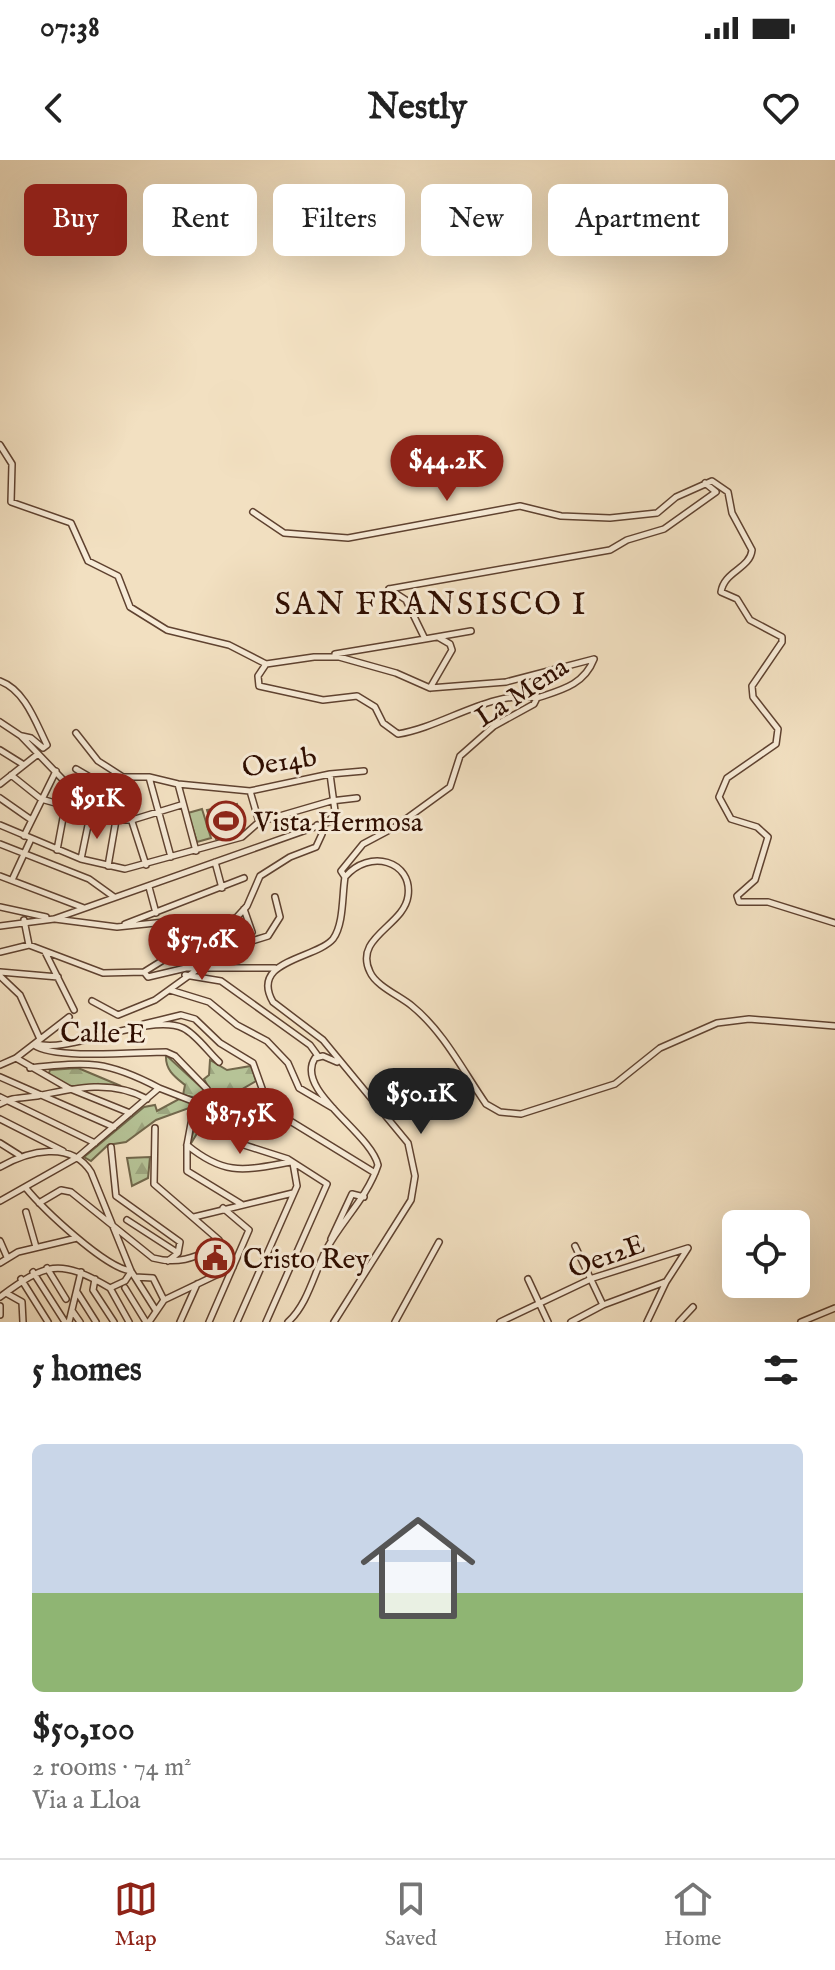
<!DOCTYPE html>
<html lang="en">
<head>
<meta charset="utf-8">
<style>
	:root { --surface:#fff; --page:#f6f6f6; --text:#222; --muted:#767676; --line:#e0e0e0; --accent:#8f2418 }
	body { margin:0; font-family:"IM FELL English",serif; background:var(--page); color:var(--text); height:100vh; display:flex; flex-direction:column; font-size:30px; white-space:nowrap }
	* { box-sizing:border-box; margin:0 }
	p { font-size:26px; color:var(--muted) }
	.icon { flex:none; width:44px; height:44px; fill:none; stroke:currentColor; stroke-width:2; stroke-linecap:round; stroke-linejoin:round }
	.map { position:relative; height:1162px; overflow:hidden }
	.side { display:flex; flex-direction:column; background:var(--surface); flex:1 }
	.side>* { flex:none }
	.hud { position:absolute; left:24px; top:24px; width:788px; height:72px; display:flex; gap:16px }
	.fabs { position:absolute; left:722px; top:1050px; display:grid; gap:16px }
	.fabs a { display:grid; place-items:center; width:88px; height:88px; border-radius:12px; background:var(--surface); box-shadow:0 8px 32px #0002; font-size:40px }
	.price { position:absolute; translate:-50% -68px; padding:0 18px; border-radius:28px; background:var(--accent); color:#fff; font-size:26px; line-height:52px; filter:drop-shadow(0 2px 4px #0008) }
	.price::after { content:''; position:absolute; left:50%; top:48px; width:24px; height:18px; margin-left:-12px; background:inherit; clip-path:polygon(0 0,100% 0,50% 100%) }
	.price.selected { background:#222; color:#fff }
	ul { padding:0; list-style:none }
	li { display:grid; align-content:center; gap:16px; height:424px; padding:0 32px }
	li+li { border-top:2px solid var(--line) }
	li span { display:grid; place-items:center; height:248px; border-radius:12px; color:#555 }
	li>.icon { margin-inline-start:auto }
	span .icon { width:144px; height:144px; fill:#fffc; stroke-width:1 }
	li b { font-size:34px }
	h2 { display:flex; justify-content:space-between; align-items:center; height:96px; padding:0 32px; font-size:34px }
	.chip { padding:0 28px; border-radius:12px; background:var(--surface); box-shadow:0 8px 32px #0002; font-size:28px; line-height:72px }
	.chip.selected { background:var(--accent); color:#fff }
	.status { display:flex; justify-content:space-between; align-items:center; height:56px; padding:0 40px; background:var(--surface); direction:ltr }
	.status svg { height:22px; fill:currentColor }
	header { display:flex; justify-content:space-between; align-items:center; height:104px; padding:0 32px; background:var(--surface); font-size:36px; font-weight:700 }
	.tab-bar { display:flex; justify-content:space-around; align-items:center; height:112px; border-top:2px solid var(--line); background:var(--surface); font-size:22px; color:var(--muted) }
	.tab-bar a { display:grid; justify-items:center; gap:4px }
	.tab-bar .selected { color:var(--accent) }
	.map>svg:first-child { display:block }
	.forest { fill:url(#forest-firs); stroke:#72684c; stroke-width:2 }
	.garden { fill:#b6c397; stroke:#72684c; stroke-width:2 }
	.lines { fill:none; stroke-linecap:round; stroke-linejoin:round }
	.minor-casing { stroke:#5f4230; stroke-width:8 }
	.minor { stroke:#f7ebd7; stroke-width:5 }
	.labels { text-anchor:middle; stroke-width:6; stroke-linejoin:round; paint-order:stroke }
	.street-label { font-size:28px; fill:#2e0d00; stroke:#f7ebd7 }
	.poi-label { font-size:28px; fill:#2e0d00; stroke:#f7ebd7; text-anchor:start }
	.quarter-label { font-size:32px; letter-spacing:2px; fill:#2e0d00; stroke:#f7ebd7 }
</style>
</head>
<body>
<div class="status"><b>07:38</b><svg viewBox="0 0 49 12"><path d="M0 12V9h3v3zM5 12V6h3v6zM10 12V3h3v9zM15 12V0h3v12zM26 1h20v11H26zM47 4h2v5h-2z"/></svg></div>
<header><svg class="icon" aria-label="back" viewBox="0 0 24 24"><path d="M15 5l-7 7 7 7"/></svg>Nestly<svg class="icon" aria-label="heart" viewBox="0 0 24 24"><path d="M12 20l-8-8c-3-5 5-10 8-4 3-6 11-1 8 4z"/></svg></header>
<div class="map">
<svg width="835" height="1162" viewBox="0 0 835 1162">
	<defs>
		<pattern id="forest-firs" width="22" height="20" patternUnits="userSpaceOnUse" patternTransform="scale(2)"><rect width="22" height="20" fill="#b6c397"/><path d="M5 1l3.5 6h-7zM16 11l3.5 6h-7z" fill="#9da680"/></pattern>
	</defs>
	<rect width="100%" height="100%" fill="#f2e0c1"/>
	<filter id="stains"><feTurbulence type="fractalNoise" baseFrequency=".0025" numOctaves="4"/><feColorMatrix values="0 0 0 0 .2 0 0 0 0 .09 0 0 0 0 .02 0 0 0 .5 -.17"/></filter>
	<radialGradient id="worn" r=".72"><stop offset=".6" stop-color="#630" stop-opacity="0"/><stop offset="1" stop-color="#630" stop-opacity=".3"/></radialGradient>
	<path class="forest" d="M166 895 205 931 210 930 204 919 209 915 210 900 227 910 251 906 256 921 239 931 233 943 229 940 213 947 190 985 199 946 197 938 183 935 185 925C175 917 165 910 166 895Z
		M78 908 121 926H69L48 916 50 910Z
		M179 939 190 940 192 947 156 960 126 982 108 985 91 1001 84 997 144 947 155 945 157 951Z
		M150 997 148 1018 132 1026 127 998Z"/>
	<path class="garden" d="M237 644 244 672 216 679 207 650Z
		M202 649 211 678 197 682 188 653Z"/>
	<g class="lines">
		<g class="minor-casing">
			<path id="minor" d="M0 285 12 304 11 342 71 363 88 401 118 416 130 447 167 470 229 485 266 504 314 497H339L396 513 430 528
				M253 352 284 373 348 378 520 346 561 356 610 358 657 353 676 337 712 321 728 332 732 353 752 390C750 409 724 411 721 432L737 439 750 460 782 477V482L752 526 753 537 778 569 776 584 727 618 719 637 731 659 757 667 768 677 755 720 737 736 739 742H768L835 763
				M389 429 610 390 627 380 664 369 716 332 705 323
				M389 429 406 440 425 479 471 471
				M335 494 425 479
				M266 504 258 516 259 526 323 540 357 536 375 547 383 563 398 574C443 567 492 529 537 538
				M0 521C25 530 36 563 47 585L43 588 31 578 22 576
				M0 562 21 576 69 626 57 690
				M76 573 98 601 123 617H149L178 624 250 631 330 614 364 611
				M0 590 24 605
				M76 609 124 637 146 705
				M11 615 41 639 116 660H132L181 645
				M149 617 171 697
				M0 624 38 594
				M178 624 196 691
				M250 631 259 662
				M0 638 30 659
				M0 665 81 699 125 709 242 677 259 662 331 641 357 638
				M24 676 56 611
				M0 684 89 719 114 737
				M81 699 97 622
				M215 702 222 728
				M108 706 116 660
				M0 716 84 748
				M345 717C369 688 413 701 408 736 404 766 353 777 370 812 376 826 400 836 412 846 444 872 463 911 486 944L500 952 521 954 615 924 660 888 717 863 749 859 835 866
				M12 720 31 679
				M149 727 156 753
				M0 747 46 757
				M244 749 252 772
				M55 759 117 767 165 762 222 764 237 757 247 746 260 716 290 697 316 687 322 674 317 665
				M24 760 29 785
				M125 764 244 718
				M0 766 54 759 329 662 335 651 330 614
				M0 792 29 785 103 813 144 812 189 784H242L268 776 280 757 275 737
				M45 792 74 850
				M0 812 58 817
				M144 812 148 817 186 808H275
				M185 815 221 821 310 885 318 896
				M0 816 20 835 40 879
				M170 830 209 842 237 865 267 881 288 903 299 928 333 948
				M92 841 118 855 155 840 198 809
				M144 864 181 855 195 859 220 883 253 903 269 948
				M36 883C64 896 148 852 183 868 196 874 208 892 219 902
				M34 885C55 900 138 892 166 892L175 896 207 929
				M16 898 68 928 130 953
				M0 905 16 898 69 857
				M30 908C89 902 106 900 159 928
				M0 917 114 967
				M0 937 95 983
				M0 944C11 937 24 938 37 936 74 928 112 919 147 939
				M0 959 63 991
				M0 983 19 995
				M187 985C226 1017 245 1010 291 1002
				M111 987 116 1036 180 1082 178 1093 168 1101
				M0 1007C28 991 71 980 91 1012L131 1111 155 1149
				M25 1027C43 1049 105 1108 131 1111
				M0 1041 78 997 159 928 195 942 187 985V1011L241 1044
				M39 1043 61 1030 71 1032 153 1098C179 1105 195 1097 218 1087L219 1080 154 1024 155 968
				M26 1052 36 1087
				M194 1057 293 1033
				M127 1060 178 1093
				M331 1079 352 1034 364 1037
				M0 1081 7 1097
				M575 1086 603 1145
				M0 1103 18 1092 77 1078
				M47 1108 66 1139
				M33 1112 65 1162
				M135 1117 153 1118 164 1140
				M21 1119 48 1162
				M95 1119 93 1130 114 1162
				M528 1119 548 1162
				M110 1128 129 1162
				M125 1128 146 1162
				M77 1132 96 1162
				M6 1133 22 1142 23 1162
				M0 1137C46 1103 59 1098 110 1128L125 1121 131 1112
				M0 1146V1155
				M73 1152 80 1162
				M69 1162 81 1112
				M149 1162 164 1140 233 1107
				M180 1162 197 1124
				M209 1162 249 1070 223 1048
				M237 1162 297 1026 293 1003
				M266 1162 327 1024 288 999 241 984 237 971 249 956 269 948 375 1013
				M288 1162C308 1144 314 1113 326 1090 342 1060 367 1038 378 1005 370 972 294 930 315 898L323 896 337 902
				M334 1162 411 1040 415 1016 408 983 323 880 273 842C249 800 316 799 333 779 344 764 342 735 345 717L341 711 363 684 395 667 450 627 460 596 494 566 534 544 537 538C561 530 584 525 594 499L506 522 430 528 452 490 450 484 438 477
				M395 1162 439 1082
				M500 1162 593 1118 688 1088 666 1122 647 1162
				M571 1162 603 1145 665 1122
				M679 1162 693 1147
				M801 1162 835 1148"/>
		</g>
		<use href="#minor" class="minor"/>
	</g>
	<defs>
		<g id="stadium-ring" transform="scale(2)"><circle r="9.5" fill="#f7ebd7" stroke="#8f2418" stroke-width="1.5"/><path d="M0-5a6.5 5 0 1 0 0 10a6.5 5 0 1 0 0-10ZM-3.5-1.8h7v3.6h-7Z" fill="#8f2418"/></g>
		<g id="civic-ring" transform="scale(2)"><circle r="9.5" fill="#f7ebd7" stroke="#8f2418" stroke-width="1.5"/><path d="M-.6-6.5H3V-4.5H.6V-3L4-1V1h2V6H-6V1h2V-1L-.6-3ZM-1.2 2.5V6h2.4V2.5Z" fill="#8f2418"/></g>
	</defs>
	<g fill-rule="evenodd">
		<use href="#stadium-ring" x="226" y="661"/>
		<use href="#civic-ring" x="215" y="1098"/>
	</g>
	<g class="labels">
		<g class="street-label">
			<text transform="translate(521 531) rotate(-33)" y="10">La Mena</text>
			<text transform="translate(279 601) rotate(-9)" y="10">Oe14b</text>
			<text transform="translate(103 872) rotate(1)" y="10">Calle E</text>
			<text transform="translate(606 1095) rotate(-20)" y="10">Oe12E</text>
		</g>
		<g class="poi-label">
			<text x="254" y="671">Vista Hermosa</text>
			<text x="243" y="1108">Cristo Rey</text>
		</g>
		<g class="quarter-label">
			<text x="431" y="454">SAN FRANSISCO I</text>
		</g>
	</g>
	<rect width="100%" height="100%" filter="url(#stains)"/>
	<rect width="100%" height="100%" fill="url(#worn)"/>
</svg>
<div class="fabs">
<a><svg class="icon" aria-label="locate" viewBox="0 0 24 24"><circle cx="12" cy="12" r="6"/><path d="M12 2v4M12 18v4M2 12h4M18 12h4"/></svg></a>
</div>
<b class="price" style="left:447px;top:343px">$44.2K</b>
<b class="price" style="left:97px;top:681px">$91K</b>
<b class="price" style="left:202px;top:822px">$57.6K</b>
<b class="price selected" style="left:421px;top:976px">$50.1K</b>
<b class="price" style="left:240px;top:996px">$87.5K</b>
<div class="hud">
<a class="chip selected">Buy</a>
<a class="chip">Rent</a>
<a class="chip">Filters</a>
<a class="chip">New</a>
<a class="chip">Apartment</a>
</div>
</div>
<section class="side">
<h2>5 homes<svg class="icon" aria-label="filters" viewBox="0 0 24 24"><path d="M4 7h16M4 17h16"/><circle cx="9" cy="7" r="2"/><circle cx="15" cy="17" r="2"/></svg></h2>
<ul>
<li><span style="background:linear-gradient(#c9d6e8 60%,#8fb573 0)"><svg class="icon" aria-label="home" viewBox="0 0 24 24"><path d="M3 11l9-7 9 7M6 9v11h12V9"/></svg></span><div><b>$50,100</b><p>2 rooms · 74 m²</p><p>Via a Lloa</p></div></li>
</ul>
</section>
<nav class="tab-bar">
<a class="selected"><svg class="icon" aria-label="map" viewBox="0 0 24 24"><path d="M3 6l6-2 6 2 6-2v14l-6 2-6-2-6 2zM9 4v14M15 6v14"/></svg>Map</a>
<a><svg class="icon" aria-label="saved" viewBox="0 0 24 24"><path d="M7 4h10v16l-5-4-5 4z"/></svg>Saved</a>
<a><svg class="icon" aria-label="home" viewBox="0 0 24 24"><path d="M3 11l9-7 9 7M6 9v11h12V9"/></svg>Home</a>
</nav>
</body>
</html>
